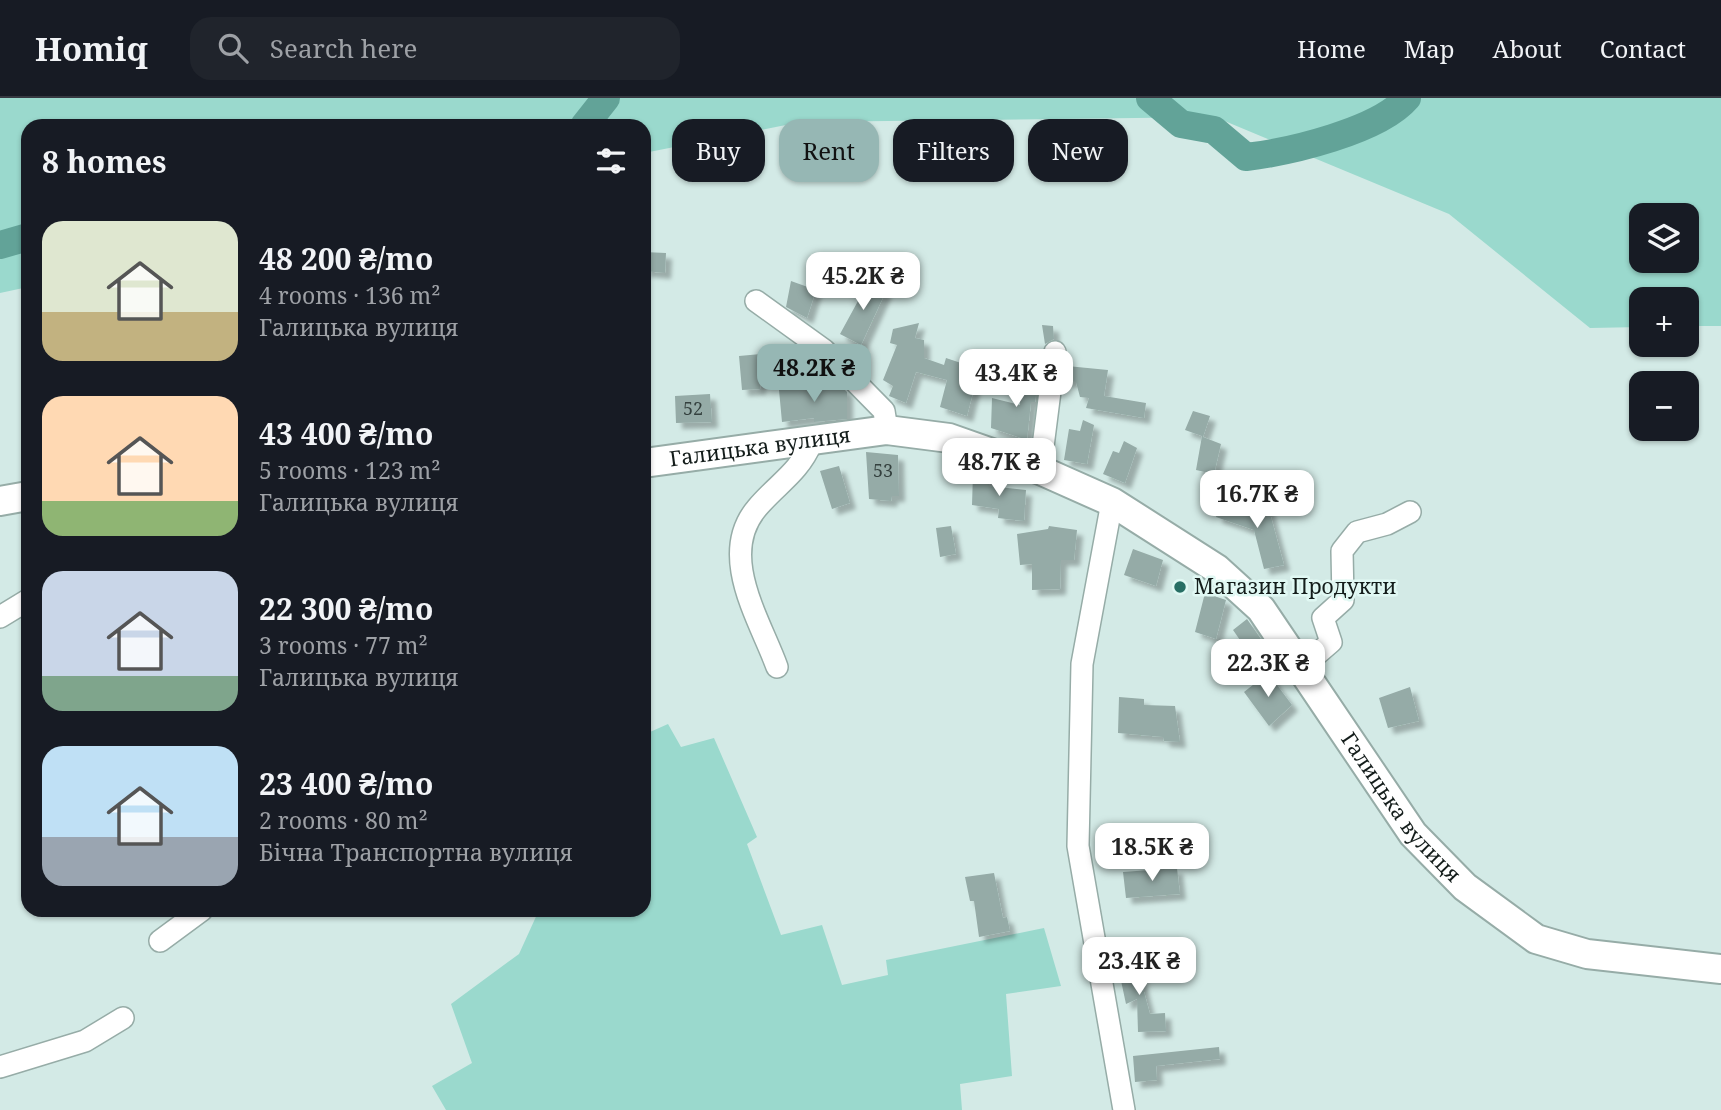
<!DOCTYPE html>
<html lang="en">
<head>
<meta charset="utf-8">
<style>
	:root { --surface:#171b24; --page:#20242c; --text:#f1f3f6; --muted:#9ea1a6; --line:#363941; --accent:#96b7b4 }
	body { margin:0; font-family:"Noto Serif",serif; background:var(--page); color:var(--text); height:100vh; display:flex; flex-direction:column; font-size:26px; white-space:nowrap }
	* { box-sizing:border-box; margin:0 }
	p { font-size:23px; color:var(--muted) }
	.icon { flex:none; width:38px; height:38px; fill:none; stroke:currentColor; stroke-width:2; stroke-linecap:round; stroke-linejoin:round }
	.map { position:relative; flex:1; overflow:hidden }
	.side { position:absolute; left:21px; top:21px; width:630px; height:798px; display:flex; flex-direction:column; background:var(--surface); border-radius:21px; box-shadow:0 2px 5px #0004 }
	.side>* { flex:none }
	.hud { position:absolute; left:672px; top:21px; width:665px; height:63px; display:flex; gap:14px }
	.fabs { position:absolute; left:1629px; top:105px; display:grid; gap:14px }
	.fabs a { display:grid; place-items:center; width:70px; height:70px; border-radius:14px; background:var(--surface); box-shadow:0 2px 5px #0004; font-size:35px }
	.price { position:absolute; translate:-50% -60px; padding:0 16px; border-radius:14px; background:#fff; color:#222; font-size:23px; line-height:46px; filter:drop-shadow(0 2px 4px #0008) }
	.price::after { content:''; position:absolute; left:50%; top:42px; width:21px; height:16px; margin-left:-10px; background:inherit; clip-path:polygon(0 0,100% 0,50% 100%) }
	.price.current { background:var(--accent); color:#111 }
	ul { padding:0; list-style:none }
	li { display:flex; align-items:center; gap:21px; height:175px; padding:0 21px }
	li span { display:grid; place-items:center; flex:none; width:196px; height:140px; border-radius:21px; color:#555 }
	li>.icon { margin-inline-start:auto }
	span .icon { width:84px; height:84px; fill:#fffc; stroke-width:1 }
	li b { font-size:30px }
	h2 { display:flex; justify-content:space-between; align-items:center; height:84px; padding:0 21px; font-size:30px }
	.tag { padding:0 24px; border-radius:21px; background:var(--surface); box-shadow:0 2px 5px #0004; font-size:24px; line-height:63px }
	.tag.current { background:var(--accent); color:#111 }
	header { display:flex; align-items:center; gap:42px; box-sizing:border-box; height:98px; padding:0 35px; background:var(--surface); border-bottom:2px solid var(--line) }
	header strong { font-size:33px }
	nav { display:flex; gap:38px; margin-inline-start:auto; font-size:24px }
	.search { width:490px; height:63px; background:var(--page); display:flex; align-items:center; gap:18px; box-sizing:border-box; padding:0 24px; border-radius:21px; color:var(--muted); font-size:26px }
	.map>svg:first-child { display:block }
	.green { fill:#9ad9cd; fill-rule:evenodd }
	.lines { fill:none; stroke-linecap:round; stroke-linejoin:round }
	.river { stroke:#62a398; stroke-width:28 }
	.building { fill:#95aba7; filter:url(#shadow) }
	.minor-casing { stroke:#96aca7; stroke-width:24 }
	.major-casing { stroke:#96aca7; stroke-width:32 }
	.minor { stroke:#fff; stroke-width:21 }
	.major { stroke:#fff; stroke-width:28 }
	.poi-dot { fill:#276e64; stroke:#e0f8f3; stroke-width:2.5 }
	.labels { text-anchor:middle; stroke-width:5; stroke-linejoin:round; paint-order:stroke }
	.number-label { font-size:18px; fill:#34403e }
	.street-label { font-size:21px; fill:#141d1b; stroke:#e0f8f3 }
	.poi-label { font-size:21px; fill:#141d1b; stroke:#e0f8f3; text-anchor:start }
</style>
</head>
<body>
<header>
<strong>Homiq</strong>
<div class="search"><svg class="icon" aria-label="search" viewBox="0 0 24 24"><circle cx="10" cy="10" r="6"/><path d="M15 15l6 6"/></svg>Search here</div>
<nav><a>Home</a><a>Map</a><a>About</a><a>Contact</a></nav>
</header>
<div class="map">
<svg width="1721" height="1012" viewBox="0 0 1721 1012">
	<defs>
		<filter id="shadow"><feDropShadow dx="6" dy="6" stdDeviation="2" flood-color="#0004"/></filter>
	</defs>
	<rect width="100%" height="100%" fill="#d3eae6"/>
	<path class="green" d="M0 0H1721V228H1687V201H1642L1641 229 1590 230 1449 116 1215 19 801 24 644 55V28H28V189L0 195ZM1642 117H1687V163H1642Z
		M644 626 650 634 668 626 681 649 714 640 757 739 747 746 781 837 822 827 842 887 888 877 886 862 1044 830 1061 888 1006 896 1012 978 960 986 962 1012H446L432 988 472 965 451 906 519 856 539 812H644Z"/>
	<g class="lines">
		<path class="river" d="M1150 0 1181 26 1214 32 1246 59C1289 54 1379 33 1407 0
			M584 28 606 0
			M0 147 28 139"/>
	</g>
	<path class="building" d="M644 154 666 155 665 175 644 173Z
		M857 181 886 193 861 247 840 236 858 203Z
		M791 183 816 192 807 220 786 209Z
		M919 225 915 240 924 242V260L944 267 946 260 979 271 967 318 940 309 947 282 916 274 906 305 889 298 893 288 883 282 897 247 890 245 893 231Z
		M1042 227 1053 228 1054 241 1045 246Z
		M761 256 760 291 742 292 739 258Z
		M1067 268 1108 272 1104 298 1146 305 1144 320 1086 310 1089 300 1080 299 1076 284 1065 283Z
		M1018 276 1039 277 1035 304H1031L1027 342 991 330 992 300 1020 307Z
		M801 289 843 290 847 294V321L814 324V320L782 324 779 292Z
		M710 296 712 324 676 325 675 298Z
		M1193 313 1210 318 1203 339 1221 346 1214 376 1196 372 1202 338 1185 332Z
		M1083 322 1094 327 1087 366 1064 362 1069 331 1080 333Z
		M1124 343 1137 350 1125 385 1103 376 1113 353 1119 355Z
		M866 354 898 357 899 398H892L891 403 869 401Z
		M839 368 850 405 832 411 820 373Z
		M973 375 989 378V388L1026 392 1024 423 998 420 999 411 972 407Z
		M1251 403 1268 408 1284 467 1264 471 1254 432 1216 419 1220 406 1249 415Z
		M951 428 956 456 940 459 936 430Z
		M1049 428 1077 432 1074 462H1061L1060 491 1032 492V466L1020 467 1017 436 1048 431Z
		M1133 451 1163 462 1156 488 1124 477Z
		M1205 495 1226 502 1216 541 1195 534Z
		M1247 521 1270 554 1256 565 1233 532Z
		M1268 575 1292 607 1269 628 1244 594Z
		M1410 589 1419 623 1388 630 1379 600Z
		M1119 599 1144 601V607L1175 608 1180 644 1164 643 1163 639 1118 635Z
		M1177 770 1180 796 1126 800 1123 774Z
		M994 775 1003 820 1007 819 1010 833 979 839 974 803H970L965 779Z
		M1134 857 1150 916 1165 915 1166 933 1138 934 1137 901 1126 906 1117 864Z
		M1219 949 1220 961 1156 968 1157 982 1135 984 1133 958Z"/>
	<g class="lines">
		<g class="minor-casing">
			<path id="minor" d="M756 203 824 252 884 313 887 332
				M1040 372 1055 254
				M1112 404 1082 566 1078 748 1124 1012
				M0 519 28 502
				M777 569C760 522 717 457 757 410 778 385 798 376 812 344
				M1302 569 1331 544 1323 520 1343 502 1342 453 1357 434 1387 426 1410 414
				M160 843 202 812
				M0 969 85 943 123 920"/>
		</g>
		<g class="major-casing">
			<g id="major">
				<path id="s1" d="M644 365 887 332 949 340 1040 372 1112 404 1217 471 1261 511 1413 736 1465 789 1536 841 1587 856 1721 871"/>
				<path d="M0 403 28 398"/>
			</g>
		</g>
		<use href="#minor" class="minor"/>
		<use href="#major" class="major"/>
	</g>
	<circle class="poi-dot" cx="1180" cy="489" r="7"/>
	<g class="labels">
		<g class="number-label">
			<text x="693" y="317">52</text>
			<text x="883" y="379">53</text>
		</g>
		<g class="street-label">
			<text dy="7" stroke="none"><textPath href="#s1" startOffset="117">Галицька вулиця</textPath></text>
			<text dy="7" stroke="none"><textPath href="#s1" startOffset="910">Галицька вулиця</textPath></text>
		</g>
		<g class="poi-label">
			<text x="1194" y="496">Магазин Продукти</text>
		</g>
	</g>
</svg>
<div class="fabs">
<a><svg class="icon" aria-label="layers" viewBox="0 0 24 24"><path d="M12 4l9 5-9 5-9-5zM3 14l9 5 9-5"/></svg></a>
<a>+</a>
<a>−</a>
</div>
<b class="price" style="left:863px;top:214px">45.2K ₴</b>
<b class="price current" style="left:814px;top:306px">48.2K ₴</b>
<b class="price" style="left:1016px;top:311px">43.4K ₴</b>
<b class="price" style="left:999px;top:400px">48.7K ₴</b>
<b class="price" style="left:1257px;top:432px">16.7K ₴</b>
<b class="price" style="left:1268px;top:601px">22.3K ₴</b>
<b class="price" style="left:1152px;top:785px">18.5K ₴</b>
<b class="price" style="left:1139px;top:899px">23.4K ₴</b>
<div class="hud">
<a class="tag">Buy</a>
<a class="tag current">Rent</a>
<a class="tag">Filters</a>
<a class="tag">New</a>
</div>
<section class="side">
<h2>8 homes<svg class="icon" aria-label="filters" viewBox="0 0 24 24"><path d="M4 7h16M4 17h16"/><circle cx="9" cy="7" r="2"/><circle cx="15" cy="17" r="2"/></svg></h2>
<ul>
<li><span style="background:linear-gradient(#dfe7d0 65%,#c2b280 0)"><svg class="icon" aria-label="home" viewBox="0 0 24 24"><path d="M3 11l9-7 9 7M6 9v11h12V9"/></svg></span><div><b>48 200 ₴/mo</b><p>4 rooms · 136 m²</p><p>Галицька вулиця</p></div></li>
<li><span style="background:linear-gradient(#ffd9b3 75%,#8fb573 0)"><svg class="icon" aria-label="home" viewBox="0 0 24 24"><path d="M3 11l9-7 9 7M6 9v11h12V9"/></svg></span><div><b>43 400 ₴/mo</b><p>5 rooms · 123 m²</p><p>Галицька вулиця</p></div></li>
<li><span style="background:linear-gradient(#c9d6e8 75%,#7fa58c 0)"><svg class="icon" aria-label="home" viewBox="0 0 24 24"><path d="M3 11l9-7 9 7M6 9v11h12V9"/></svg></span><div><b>22 300 ₴/mo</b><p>3 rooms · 77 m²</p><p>Галицька вулиця</p></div></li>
<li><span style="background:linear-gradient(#bfe0f5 65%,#9aa5b1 0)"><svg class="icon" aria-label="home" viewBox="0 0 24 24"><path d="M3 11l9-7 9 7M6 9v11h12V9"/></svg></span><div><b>23 400 ₴/mo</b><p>2 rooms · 80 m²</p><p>Бічна Транспортна вулиця</p></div></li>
</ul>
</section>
</div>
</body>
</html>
